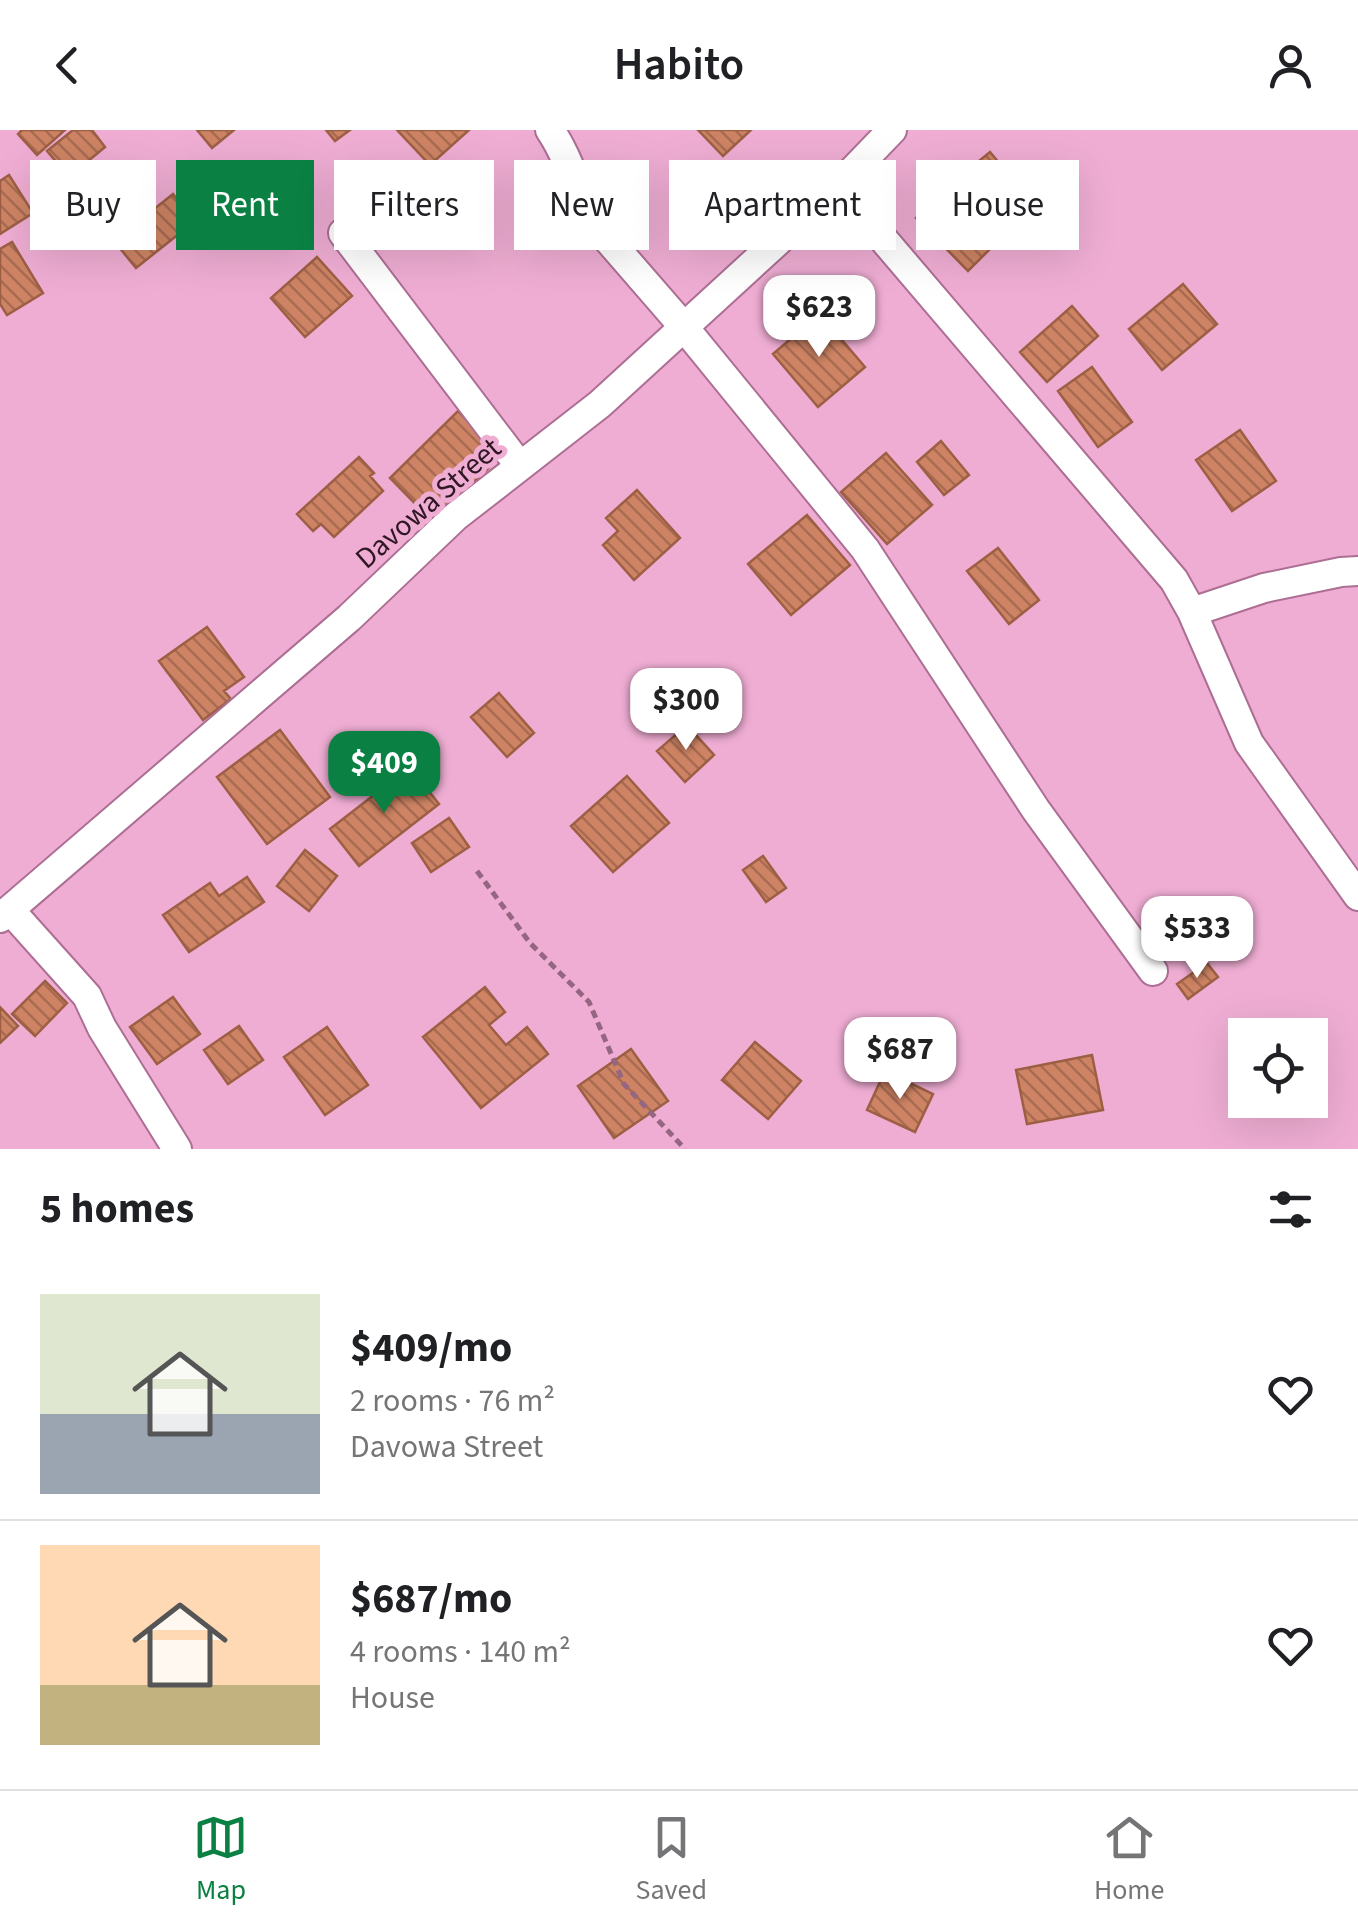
<!DOCTYPE html>
<html lang="en">
<head>
<meta charset="utf-8">
<style>
	:root { --surface:#fff; --page:#f2f2f2; --text:#202124; --muted:#757577; --line:#e0e0e0; --accent:#0b8043 }
	body { margin:0; font-family:"Source Sans 3",sans-serif; background:var(--page); color:var(--text); height:100vh; display:flex; flex-direction:column; font-size:38px; white-space:nowrap }
	* { box-sizing:border-box; margin:0 }
	p { font-size:32px; color:var(--muted) }
	.icon { flex:none; width:55px; height:55px; fill:none; stroke:currentColor; stroke-width:2; stroke-linecap:round; stroke-linejoin:round }
	.map { position:relative; height:1019px; overflow:hidden }
	.panel { display:flex; flex-direction:column; background:var(--surface); flex:1 }
	.panel>* { flex:none }
	.top-card { position:absolute; left:30px; top:30px; width:1300px; height:90px; display:flex; gap:20px }
	.tools { position:absolute; left:1228px; top:888px; display:grid; gap:20px }
	.tools a { display:grid; place-items:center; width:100px; height:100px; border-radius:0px; background:var(--surface); box-shadow:0 10px 40px #0002; font-size:50px }
	.price { position:absolute; translate:-50% -85px; padding:0 22px; border-radius:20px; background:#fff; color:#222; font-size:32px; line-height:65px; filter:drop-shadow(0 2px 5px #0008) }
	.price::after { content:''; position:absolute; left:50%; top:60px; width:30px; height:22px; margin-left:-15px; background:inherit; clip-path:polygon(0 0,100% 0,50% 100%) }
	.price.current { background:var(--accent); color:#fff }
	ul { padding:0; list-style:none }
	li { display:flex; align-items:center; gap:30px; height:250px; padding:0 40px }
	li+li { border-top:2px solid var(--line) }
	li span { display:grid; place-items:center; flex:none; width:280px; height:200px; border-radius:0px; color:#555 }
	li>.icon { margin-inline-start:auto }
	span .icon { width:120px; height:120px; fill:#fffc; stroke-width:1 }
	li b { font-size:42px }
	h2 { display:flex; justify-content:space-between; align-items:center; height:120px; padding:0 40px; font-size:42px }
	.pill { padding:0 35px; border-radius:0px; background:var(--surface); box-shadow:0 10px 40px #0002; font-size:35px; line-height:90px }
	.pill.current { background:var(--accent); color:#fff }
	header { display:flex; justify-content:space-between; align-items:center; height:130px; padding:0 40px; background:var(--surface); font-size:45px; font-weight:600 }
	.tabs { display:flex; justify-content:space-around; align-items:center; height:140px; border-top:2px solid var(--line); background:var(--surface); font-size:28px; color:var(--muted) }
	.tabs a { display:grid; justify-items:center; gap:5px }
	.tabs .current { color:var(--accent) }
	.map>svg:first-child { display:block }
	.building { fill:url(#building-back-hatch); stroke:#9d5f44; stroke-width:2.5 }
	.lines { fill:none; stroke-linecap:round; stroke-linejoin:round }
	.minor-casing { stroke:#ac6f93; stroke-width:32 }
	.path { stroke:#946681; stroke-width:5; stroke-dasharray:8 5; stroke-linecap:butt }
	.minor { stroke:#fff; stroke-width:28 }
	.labels { text-anchor:middle; stroke-width:10; stroke-linejoin:round; paint-order:stroke }
	.street-label { font-size:30px; fill:#2f1725; stroke:#efadd3 }
</style>
</head>
<body>
<header><svg class="icon" aria-label="back" viewBox="0 0 24 24"><path d="M15 5l-7 7 7 7"/></svg>Habito<svg class="icon" aria-label="person" viewBox="0 0 24 24"><circle cx="12" cy="8" r="4"/><path d="M4 21q1-7 8-7t8 7"/></svg></header>
<div class="map">
<svg width="1358" height="1019" viewBox="0 0 1358 1019">
	<defs>
		<pattern id="building-back-hatch" width="6" height="6" patternUnits="userSpaceOnUse" patternTransform="scale(2.5)"><rect width="6" height="6" fill="#ce8464"/><path d="M-1 5l2 2M0 0l6 6M5-1l2 2" fill="none" stroke="#a86b52"/></pattern>
	</defs>
	<rect width="100%" height="100%" fill="#efadd3"/>
	<path class="building" d="M22 0H65L37 25 18 4Z
		M73 0H92L105 17 69 47 47 21Z
		M197 0H234L212 18Z
		M326 0H350L335 11Z
		M397 0H469L430 35Z
		M698 0H751L723 26Z
		M990 22 1030 70 1001 93 962 45Z
		M9 45 33 83 0 104V51Z
		M954 52 1005 104 968 141 916 88Z
		M173 64 195 91 136 138 114 111Z
		M12 112 43 163 7 185 0 174V119Z
		M317 127 352 166 305 207 271 168Z
		M1183 154 1217 194 1162 240 1129 199Z
		M1072 176 1098 206 1047 252 1020 222Z
		M820 184 865 237 818 277 773 224Z
		M1092 237 1132 292 1098 317 1058 261Z
		M458 281 502 325 433 392 390 348Z
		M1240 300 1276 351 1232 381 1196 330Z
		M941 311 969 345 944 365 917 332Z
		M886 323 932 375 887 414 841 362Z
		M359 327 374 343 370 346 383 361 334 407 321 394 313 401 297 384Z
		M637 360 680 408 634 450 603 415 618 401 606 388Z
		M807 385 850 435 791 485 748 434Z
		M998 418 1039 470 1009 494 967 441Z
		M207 497 244 547 224 561 231 569 203 590 159 531Z
		M499 563 534 603 507 627 471 587Z
		M687 595 714 625 685 652 657 621Z
		M280 600 330 667 267 714 217 647Z
		M410 637 439 674 359 736 330 699Z
		M627 646 669 693 613 742 571 696Z
		M449 688 469 717 431 742 412 713Z
		M305 720 337 746 309 781 277 756Z
		M763 726 786 758 766 772 743 740Z
		M247 747 264 772 189 822 163 785 210 753 219 766Z
		M1207 833 1218 847 1188 869 1177 854Z
		M45 851 67 873 35 906 12 884Z
		M485 857 505 882 489 895 506 915 527 897 548 924 481 978 423 907Z
		M173 867 200 904 157 934 130 897Z
		M0 877 18 896 0 913Z
		M239 896 263 930 228 954 204 920Z
		M327 897 368 955 325 985 284 927Z
		M755 912 801 951 768 989 722 950Z
		M631 919 668 971 614 1008 578 956Z
		M1092 925 1103 980 1027 994 1016 940Z
		M885 941 933 964 915 1002 867 980Z"/>
	<g class="lines">
		<g class="minor-casing">
			<path id="minor" d="M550 0C571 30 578 67 598 98L683 196 865 419 1036 680 1153 841
				M838 56 1174 450 1192 482 1264 458 1341 442 1358 441
				M343 103 519 335
				M1192 482 1249 613 1358 766
				M10 780 87 866 102 898 177 1019
				M0 788 349 488 455 387 600 274 838 56 892 0"/>
		</g>
		<path class="path" d="M477 741 530 813 589 872 624 954 685 1019"/>
		<use href="#minor" class="minor"/>
	</g>
	<g class="labels">
		<g class="street-label">
			<text transform="translate(428 373) rotate(-41)" y="10">Davowa Street</text>
		</g>
	</g>
</svg>
<div class="tools">
<a><svg class="icon" aria-label="locate" viewBox="0 0 24 24"><circle cx="12" cy="12" r="6"/><path d="M12 2v4M12 18v4M2 12h4M18 12h4"/></svg></a>
</div>
<b class="price" style="left:819px;top:230px">$623</b>
<b class="price" style="left:686px;top:623px">$300</b>
<b class="price current" style="left:384px;top:686px">$409</b>
<b class="price" style="left:1197px;top:851px">$533</b>
<b class="price" style="left:900px;top:972px">$687</b>
<div class="top-card">
<a class="pill">Buy</a>
<a class="pill current">Rent</a>
<a class="pill">Filters</a>
<a class="pill">New</a>
<a class="pill">Apartment</a>
<a class="pill">House</a>
</div>
</div>
<section class="panel">
<h2>5 homes<svg class="icon" aria-label="filters" viewBox="0 0 24 24"><path d="M4 7h16M4 17h16"/><circle cx="9" cy="7" r="2"/><circle cx="15" cy="17" r="2"/></svg></h2>
<ul>
<li><span style="background:linear-gradient(#dfe7d0 60%,#9aa5b1 0)"><svg class="icon" aria-label="home" viewBox="0 0 24 24"><path d="M3 11l9-7 9 7M6 9v11h12V9"/></svg></span><div><b>$409/mo</b><p>2 rooms · 76 m²</p><p>Davowa Street</p></div><svg class="icon" aria-label="heart" viewBox="0 0 24 24"><path d="M12 20l-8-8c-3-5 5-10 8-4 3-6 11-1 8 4z"/></svg></li>
<li><span style="background:linear-gradient(#ffd9b3 70%,#c2b280 0)"><svg class="icon" aria-label="home" viewBox="0 0 24 24"><path d="M3 11l9-7 9 7M6 9v11h12V9"/></svg></span><div><b>$687/mo</b><p>4 rooms · 140 m²</p><p>House</p></div><svg class="icon" aria-label="heart" viewBox="0 0 24 24"><path d="M12 20l-8-8c-3-5 5-10 8-4 3-6 11-1 8 4z"/></svg></li>
</ul>
</section>
<nav class="tabs">
<a class="current"><svg class="icon" aria-label="map" viewBox="0 0 24 24"><path d="M3 6l6-2 6 2 6-2v14l-6 2-6-2-6 2zM9 4v14M15 6v14"/></svg>Map</a>
<a><svg class="icon" aria-label="saved" viewBox="0 0 24 24"><path d="M7 4h10v16l-5-4-5 4z"/></svg>Saved</a>
<a><svg class="icon" aria-label="home" viewBox="0 0 24 24"><path d="M3 11l9-7 9 7M6 9v11h12V9"/></svg>Home</a>
</nav>
</body>
</html>
